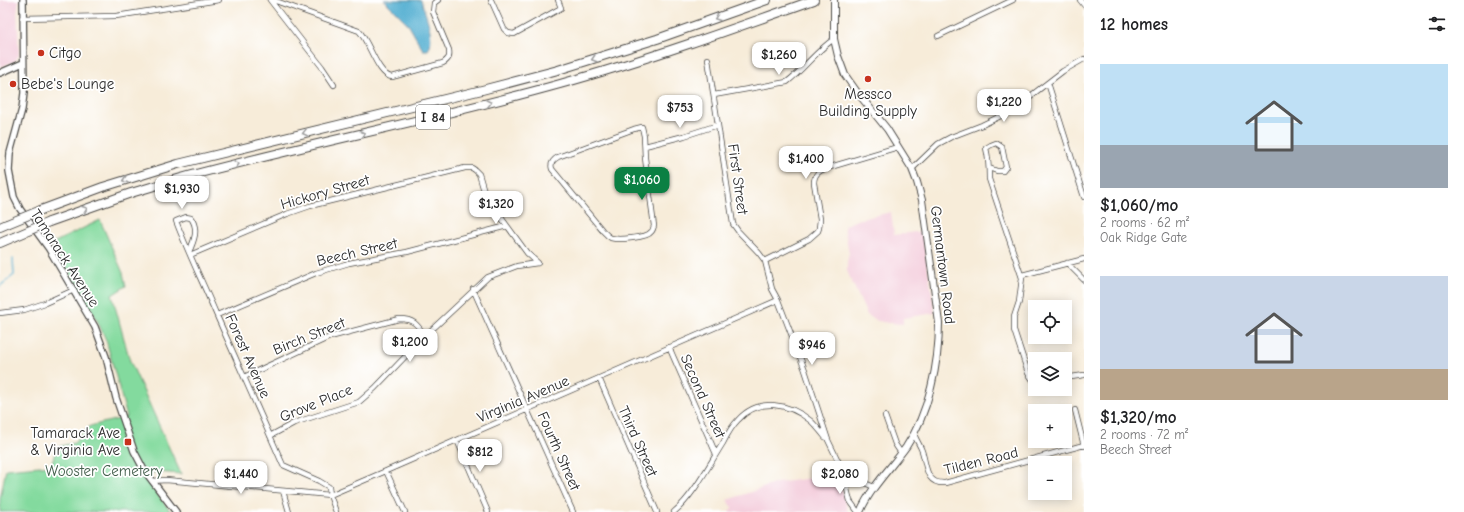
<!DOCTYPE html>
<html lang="en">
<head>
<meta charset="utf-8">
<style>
	:root { --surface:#fff; --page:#f6f6f6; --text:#202124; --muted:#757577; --accent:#0b8043 }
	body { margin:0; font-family:"Comic Neue",sans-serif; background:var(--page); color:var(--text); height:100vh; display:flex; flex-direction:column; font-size:15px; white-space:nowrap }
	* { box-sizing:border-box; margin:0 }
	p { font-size:13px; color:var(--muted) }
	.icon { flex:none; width:22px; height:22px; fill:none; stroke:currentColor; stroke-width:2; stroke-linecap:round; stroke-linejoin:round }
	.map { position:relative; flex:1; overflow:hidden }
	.sheet { display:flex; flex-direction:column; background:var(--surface); width:380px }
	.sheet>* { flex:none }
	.buttons { position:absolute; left:1028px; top:300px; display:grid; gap:8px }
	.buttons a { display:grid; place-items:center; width:44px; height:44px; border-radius:0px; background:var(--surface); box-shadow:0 2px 10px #0003; font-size:20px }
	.price { position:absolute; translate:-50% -34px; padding:0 9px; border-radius:8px; background:#fff; color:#222; font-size:13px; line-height:26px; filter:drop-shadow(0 1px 2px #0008) }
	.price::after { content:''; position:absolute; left:50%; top:24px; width:12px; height:9px; margin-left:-6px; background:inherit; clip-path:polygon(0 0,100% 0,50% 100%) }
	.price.on { background:var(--accent); color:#fff }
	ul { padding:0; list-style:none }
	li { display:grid; align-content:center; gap:8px; height:212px; padding:0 16px }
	li span { display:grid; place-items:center; height:124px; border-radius:0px; color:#555 }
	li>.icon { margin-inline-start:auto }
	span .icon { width:72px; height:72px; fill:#fffc; stroke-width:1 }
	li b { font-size:17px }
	h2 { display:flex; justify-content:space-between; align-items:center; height:48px; padding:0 16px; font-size:17px }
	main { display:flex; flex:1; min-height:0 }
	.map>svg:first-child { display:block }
	.built { fill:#f4cfdd }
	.green { fill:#83da9e; stroke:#578264 }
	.water { fill:#53afd1; stroke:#3f6d7e }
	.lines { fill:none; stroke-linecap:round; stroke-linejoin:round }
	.stream { stroke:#53afd1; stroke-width:1.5 }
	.minor-casing { stroke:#4a4845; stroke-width:6 }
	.tertiary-casing { stroke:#4a4845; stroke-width:8 }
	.secondary-casing { stroke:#4a4845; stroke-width:8 }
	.motorway-casing { stroke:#4a4845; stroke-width:10 }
	.minor { stroke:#fff; stroke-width:4.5 }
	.tertiary { stroke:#fff; stroke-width:5.5 }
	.secondary { stroke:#fff; stroke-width:6 }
	.motorway { stroke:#fff; stroke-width:8 }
	.motorway-bridge-casing { stroke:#4a4845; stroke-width:10; stroke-linecap:butt }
	.motorway-bridge { stroke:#fff; stroke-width:8 }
	.oneway { stroke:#a0a0a0 }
	.poi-dot { fill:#c8321e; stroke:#fff; stroke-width:1.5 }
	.labels { text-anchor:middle; stroke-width:3.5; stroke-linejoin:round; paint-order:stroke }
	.shield { fill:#fff; stroke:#6b6b6b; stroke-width:1 }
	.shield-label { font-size:14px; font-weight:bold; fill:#2b2b2b }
	.poi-label { font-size:15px; fill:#2b2b2b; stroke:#fff; text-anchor:start }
	.street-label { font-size:15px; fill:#2b2b2b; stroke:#fff }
	.park-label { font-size:15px; fill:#45604e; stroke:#fff }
</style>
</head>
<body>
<main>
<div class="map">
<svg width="1084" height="512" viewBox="0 0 1084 512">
	<rect width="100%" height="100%" fill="#fff"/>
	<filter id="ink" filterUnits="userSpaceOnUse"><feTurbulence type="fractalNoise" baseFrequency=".025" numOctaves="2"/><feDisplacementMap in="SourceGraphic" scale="8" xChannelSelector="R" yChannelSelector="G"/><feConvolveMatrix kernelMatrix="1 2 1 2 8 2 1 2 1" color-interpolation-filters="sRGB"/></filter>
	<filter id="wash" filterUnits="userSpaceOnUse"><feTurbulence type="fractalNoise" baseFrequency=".012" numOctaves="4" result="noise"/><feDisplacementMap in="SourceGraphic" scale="16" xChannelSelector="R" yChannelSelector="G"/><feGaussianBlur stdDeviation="0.9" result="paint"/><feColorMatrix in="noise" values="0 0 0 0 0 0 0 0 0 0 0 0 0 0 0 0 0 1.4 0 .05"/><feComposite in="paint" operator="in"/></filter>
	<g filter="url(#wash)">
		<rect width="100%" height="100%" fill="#f7ecd9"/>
		<path class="built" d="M0 0H19L17 12 19 55 15 61 0 67Z
			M891 212 894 235 922 231 935 313 903 318V324L888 323 878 321 867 315 847 271V262L849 253 844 226 857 220Z
			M838 474 848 512H727L733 508 727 500 777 483Z"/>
		<path class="green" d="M100 220 123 273 126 286 112 295 130 361 181 474 156 472 144 476 171 512H0V499L6 469 51 465 57 447 74 443 90 426 127 417 106 340 96 318 51 244Z"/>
		<path class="water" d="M384 0H421C425 13 436 39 428 50H423L408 24Z"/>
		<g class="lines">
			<path class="stream" d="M0 286 14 275 13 259"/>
		</g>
	</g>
	<g filter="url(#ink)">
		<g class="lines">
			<g class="minor-casing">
				<path id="minor" d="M270 0 322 67 334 85
					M273 0 359 31C369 41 378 76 392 77L443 63C449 59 450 57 449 50L433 12 434 3 438 0
					M491 0 504 29 508 33 514 34 561 8 558 0
					M1080 0 1084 5
					M22 18 116 16 219 0
					M938 36 1013 0
					M708 59 733 224 738 231 759 253 765 261 772 289 778 300 805 370 828 440 842 469 850 501 858 512
					M1048 83 1084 197
					M714 95 787 82C804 69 816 51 834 39
					M642 127 644 136 645 158 654 226C653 228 653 231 651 232 647 238 618 240 611 238 607 236 605 233 602 230L552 169C550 163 553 160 558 157L634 129Z
					M645 146 684 136 718 125
					M989 168 997 171H1003L1006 167 1002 147 996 143 991 145 986 148C989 160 989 167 989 179L1022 278 1019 302 1014 317V330L1028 373 1035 383
					M912 169 938 144 951 137 982 125 1011 111 1063 71 1084 59
					M189 252C194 241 199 229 191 218L186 217 176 221C188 253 204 285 217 316 239 366 261 416 283 465L319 481 329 487 330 495 336 512
					M190 255 287 214 310 206 465 168H472L475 170 479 174 484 191 492 205 527 253 538 263
					M765 261 809 239 818 231 819 228 820 219 814 183C814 174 819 171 827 168L898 147
					M1067 263 1084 280
					M1022 275 1084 259
					M473 289 573 512
					M0 313 24 310 45 303 74 290
					M217 315 316 273 349 263 407 252 507 226
					M669 347 716 454
					M244 377 330 337 399 319C414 319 417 324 425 336
					M599 378 657 512
					M1065 378 1084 375
					M1075 410 1084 446
					M885 416 895 444 901 453
					M914 434C916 440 920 445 922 451 927 466 925 484 945 483L1084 445
					M270 436 294 423 359 402 375 388 425 336 488 277 517 266 538 263
					M457 440 488 512
					M842 469 851 477 874 487
					M386 471 405 512
					M152 481 166 480 330 495 386 471 778 300
					M283 491 289 512
					M674 512C694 495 709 465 723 443 727 435 732 426 738 420 759 397 789 403 811 421 816 426 821 432 825 437"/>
			</g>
			<g class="tertiary-casing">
				<path id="tertiary" d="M23 0 24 93 22 109 10 153 9 171 14 197 20 209 49 249 95 327 106 357 116 398 134 451 144 470 176 512
					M0 73 23 63"/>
			</g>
			<g class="secondary-casing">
				<path id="secondary" d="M834 0V39L838 56 845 75 857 92 887 129 912 169 917 182 922 200 939 323C939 363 929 413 906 447 890 469 871 487 860 512"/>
			</g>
			<g class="motorway-casing">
				<path id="motorway" d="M41 210 103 187 178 164 482 90 558 70 657 39 767 0
					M49 222 131 193 181 178C307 144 435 119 560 84 646 60 730 30 814 0
					M0 227 7 224
					M0 243 14 237"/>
			</g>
			<use href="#minor" class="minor"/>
			<use href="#tertiary" class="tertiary"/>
			<use href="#secondary" class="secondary"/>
			<use href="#motorway" class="motorway"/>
			<g class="motorway-bridge-casing">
				<path id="motorway-bridge" d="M7 224 41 210
					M14 237 49 222"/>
			</g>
			<use href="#motorway-bridge" class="motorway-bridge"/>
		</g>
		<defs><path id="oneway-chevron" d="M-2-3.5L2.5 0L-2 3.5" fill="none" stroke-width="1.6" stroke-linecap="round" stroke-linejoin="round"/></defs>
		<g class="oneway">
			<use href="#oneway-chevron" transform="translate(717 18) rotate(160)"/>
			<use href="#oneway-chevron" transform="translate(594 59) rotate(163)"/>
			<use href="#oneway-chevron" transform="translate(489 103) rotate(-14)"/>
			<use href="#oneway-chevron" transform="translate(305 133) rotate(166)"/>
			<use href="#oneway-chevron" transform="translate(363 134) rotate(-14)"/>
			<use href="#oneway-chevron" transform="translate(237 164) rotate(-14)"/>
			<use href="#oneway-chevron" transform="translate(125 180) rotate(162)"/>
			<use href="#oneway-chevron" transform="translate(85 209) rotate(-20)"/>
		</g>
	</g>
	<g class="poi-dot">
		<circle cx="41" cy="53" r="4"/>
		<circle cx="868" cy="79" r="4"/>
		<circle cx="13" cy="84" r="4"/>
		<rect x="124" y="438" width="8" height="8" rx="2"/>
	</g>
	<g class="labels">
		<rect class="shield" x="416" y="105" width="34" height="24" rx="3"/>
		<g class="shield-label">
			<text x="433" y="122">I 84</text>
		</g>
		<g class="poi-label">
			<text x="49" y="58">Citgo</text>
			<text x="21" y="89">Bebe's Lounge</text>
			<text x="868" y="99" text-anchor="middle">Messco<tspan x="868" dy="17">Building Supply</tspan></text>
			<text x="120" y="438" text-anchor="end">Tamarack Ave<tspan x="120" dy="17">&amp; Virginia Ave</tspan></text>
		</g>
		<g class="street-label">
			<text transform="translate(738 179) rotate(82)" y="5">First Street</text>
			<text transform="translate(325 192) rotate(-16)" y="5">Hickory Street</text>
			<text transform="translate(357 252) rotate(-13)" y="5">Beech Street</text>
			<text transform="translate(65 258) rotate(57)" y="5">Tamarack Avenue</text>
			<text transform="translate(943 265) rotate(83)" y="5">Germantown Road</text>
			<text transform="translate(309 336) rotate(-22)" y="5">Birch Street</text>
			<text transform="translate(248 356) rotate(66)" y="5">Forest Avenue</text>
			<text transform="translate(703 396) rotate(66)" y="5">Second Street</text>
			<text transform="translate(523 399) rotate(-23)" y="5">Virginia Avenue</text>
			<text transform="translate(316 403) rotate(-22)" y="5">Grove Place</text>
			<text transform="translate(638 441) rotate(66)" y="5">Third Street</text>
			<text transform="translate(559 451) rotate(66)" y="5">Fourth Street</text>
			<text transform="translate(981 461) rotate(-14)" y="5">Tilden Road</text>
		</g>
		<g class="park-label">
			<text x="104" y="476">Wooster Cemetery</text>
		</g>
	</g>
</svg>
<div class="buttons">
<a><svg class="icon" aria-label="locate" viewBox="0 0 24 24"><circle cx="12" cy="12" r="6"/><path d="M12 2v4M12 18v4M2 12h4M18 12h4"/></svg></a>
<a><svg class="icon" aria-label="layers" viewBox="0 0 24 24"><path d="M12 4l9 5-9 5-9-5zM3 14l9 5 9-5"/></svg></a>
<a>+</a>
<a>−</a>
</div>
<b class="price" style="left:779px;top:76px">$1,260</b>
<b class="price" style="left:1004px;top:123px">$1,220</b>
<b class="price" style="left:680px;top:129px">$753</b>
<b class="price" style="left:806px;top:180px">$1,400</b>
<b class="price on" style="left:642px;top:201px">$1,060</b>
<b class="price" style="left:182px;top:210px">$1,930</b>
<b class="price" style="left:496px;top:225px">$1,320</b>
<b class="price" style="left:410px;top:363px">$1,200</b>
<b class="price" style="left:812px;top:366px">$946</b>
<b class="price" style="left:480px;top:473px">$812</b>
<b class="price" style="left:241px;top:495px">$1,440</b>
<b class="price" style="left:840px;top:495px">$2,080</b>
</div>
<section class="sheet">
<h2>12 homes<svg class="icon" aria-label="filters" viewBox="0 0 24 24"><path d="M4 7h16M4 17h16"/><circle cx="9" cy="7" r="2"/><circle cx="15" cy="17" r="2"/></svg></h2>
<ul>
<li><span style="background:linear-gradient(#bfe0f5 65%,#9aa5b1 0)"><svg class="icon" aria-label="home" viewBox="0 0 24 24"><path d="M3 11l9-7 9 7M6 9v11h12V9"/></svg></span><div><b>$1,060/mo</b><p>2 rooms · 62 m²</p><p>Oak Ridge Gate</p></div></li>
<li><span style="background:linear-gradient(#c9d6e8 75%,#b9a48a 0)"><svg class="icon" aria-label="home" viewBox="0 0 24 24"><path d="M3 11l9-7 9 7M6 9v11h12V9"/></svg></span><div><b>$1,320/mo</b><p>2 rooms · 72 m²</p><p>Beech Street</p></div></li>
</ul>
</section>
</main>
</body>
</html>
